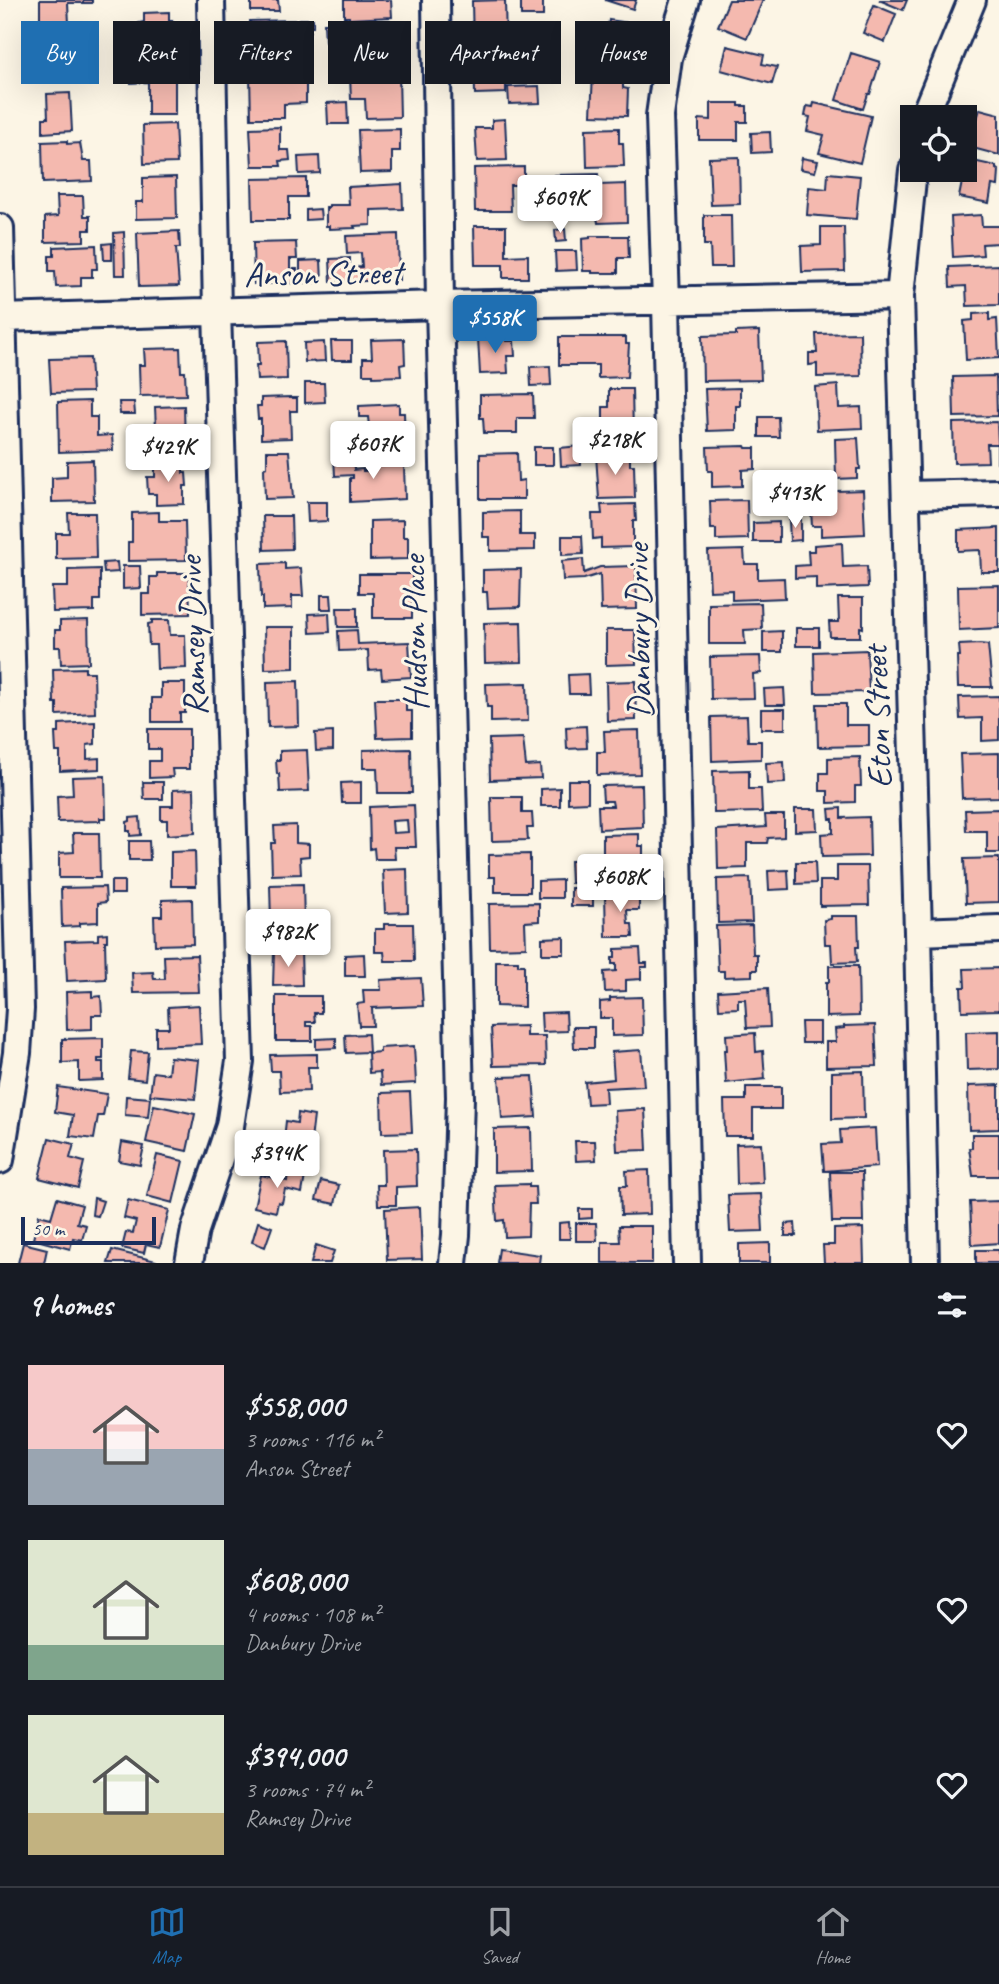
<!DOCTYPE html>
<html lang="en">
<head>
<meta charset="utf-8">
<style>
	:root { --surface:#171b24; --page:#242831; --text:#f1f3f6; --muted:#9ea1a6; --line:#363941; --accent:#1f6fb2 }
	body { margin:0; font-family:Caveat,sans-serif; background:var(--page); color:var(--text); height:100vh; display:flex; flex-direction:column; font-size:26px; white-space:nowrap }
	* { box-sizing:border-box; margin:0 }
	p { font-size:23px; color:var(--muted) }
	.icon { flex:none; width:38px; height:38px; fill:none; stroke:currentColor; stroke-width:2; stroke-linecap:round; stroke-linejoin:round }
	.map { position:relative; height:1263px; overflow:hidden }
	.side { display:flex; flex-direction:column; background:var(--surface); flex:1 }
	.side>* { flex:none }
	.guide { position:absolute; left:21px; top:21px; width:957px; height:63px; display:flex; gap:14px }
	.tools { position:absolute; left:900px; top:105px; display:grid; gap:14px }
	.tools a { display:grid; place-items:center; width:77px; height:77px; border-radius:0px; background:var(--surface); box-shadow:0 7px 28px #0002; font-size:35px }
	.scale { position:absolute; left:21px; bottom:18px; width:135px; box-sizing:border-box; padding-left:7px; border:4px solid #1b2f5e; border-top:0; font-size:19px; line-height:24px; white-space:nowrap; color:#1b2f5e; -webkit-text-stroke:5px #fcf5e5; paint-order:stroke }
	.price { position:absolute; translate:-50% -60px; padding:0 16px; border-radius:7px; background:#fff; color:#222; font-size:23px; line-height:46px; filter:drop-shadow(0 2px 4px #0008) }
	.price::after { content:''; position:absolute; left:50%; top:42px; width:21px; height:16px; margin-left:-10px; background:inherit; clip-path:polygon(0 0,100% 0,50% 100%) }
	.price.selected { background:var(--accent); color:#fff }
	ul { padding:0; list-style:none }
	li { display:flex; align-items:center; gap:21px; height:175px; padding:0 28px }
	li span { display:grid; place-items:center; flex:none; width:196px; height:140px; border-radius:0px; color:#555 }
	li>.icon { margin-inline-start:auto }
	span .icon { width:84px; height:84px; fill:#fffc; stroke-width:1 }
	li b { font-size:30px }
	h2 { display:flex; justify-content:space-between; align-items:center; height:84px; padding:0 28px; font-size:30px }
	.tag { padding:0 24px; border-radius:0px; background:var(--surface); box-shadow:0 7px 28px #0002; font-size:24px; line-height:63px }
	.tag.selected { background:var(--accent); color:#fff }
	.dock { display:flex; justify-content:space-around; align-items:center; height:98px; border-top:2px solid var(--line); background:var(--surface); font-size:19px; color:var(--muted) }
	.dock a { display:grid; justify-items:center; gap:4px }
	.dock .selected { color:var(--accent) }
	.map>svg:first-child { display:block }
	.building { fill:#f4b9af; stroke:#1b2f5e; stroke-width:2; fill-rule:evenodd }
	.lines { fill:none; stroke-linecap:round; stroke-linejoin:round }
	.minor-casing { stroke:#1b2f5e; stroke-width:32 }
	.minor { stroke:#fcf5e5; stroke-width:26 }
	.labels { text-anchor:middle; stroke-width:6; stroke-linejoin:round; paint-order:stroke }
	.street-label { font-size:35px; fill:#1b2f5e; stroke:#fcf5e5 }
</style>
</head>
<body>
<div class="map">
<svg width="999" height="1263" viewBox="0 0 999 1263">
	<rect width="100%" height="100%" fill="#fcf5e5"/>
	<filter id="ink" filterUnits="userSpaceOnUse"><feTurbulence type="fractalNoise" baseFrequency=".0143" numOctaves="2"/><feDisplacementMap in="SourceGraphic" scale="14" xChannelSelector="R" yChannelSelector="G"/><feConvolveMatrix kernelMatrix="1 2 1 2 8 2 1 2 1" color-interpolation-filters="sRGB"/></filter>
	<g filter="url(#ink)">
		<path class="building" d="M40 0H92V3H68L69 24 40 25Z
			M251 0H278L279 11H251Z
			M344 0H391L392 17 349 19V17H344Z
			M505 0 506 45H473L472 1Z
			M521 0H543V16H521Z
			M605 0H636L633 9Z
			M729 0H763L747 38 718 26Z
			M879 0H907L903 10Z
			M874 5 896 14 885 42 863 33Z
			M169 12V21H173L174 51 147 52 146 38H140L139 23 144 22V13Z
			M299 19H313V27H310V31H303V27H300Z
			M297 20V48H279V66H250V21Z
			M609 20 637 24 632 59 603 55 604 48H597L599 33 607 34Z
			M324 23H345L346 41 325 42Z
			M394 25 395 65 365 66 364 55 355 56 354 47H364V26Z
			M85 31 86 40H95L96 55 78 56 79 80 51 81 50 62H46V41H50L49 32Z
			M727 46 764 55 762 64 777 67 772 84 721 70Z
			M524 52V82H506V93L475 94 474 53Z
			M851 53 880 62 870 94H868L863 109 836 100Z
			M149 65V75H175V115H148V82L131 83V66Z
			M593 74 623 75V88L628 89 627 116 591 115Z
			M250 75H306V103L284 104V118H251Z
			M399 75 400 117 366 118 365 99H351L350 76Z
			M539 86 540 103 509 104 508 87Z
			M70 93 72 131 43 133V118H48L47 94Z
			M347 102 348 124H328L327 103Z
			M711 103H739V106H747V122H738V140H699V119L711 120Z
			M814 103 871 116 860 163 819 153 824 135 807 131 810 117 805 116 807 106 813 107Z
			M980 109 999 114V155L969 147Z
			M505 119 507 160 477 161 475 128H492V120Z
			M175 124 177 163 144 164 143 125Z
			M280 127V150H289L290 160 280 161 281 166H252L250 128Z
			M619 128V143H623L624 166 587 167 586 129Z
			M400 129V151H392V172L360 173 358 130Z
			M770 132 771 152 752 153 751 133Z
			M67 141V144L80 143 83 161H91L92 181 43 183 42 142Z
			M319 156 320 173 299 174 298 157Z
			M739 157 740 204 711 205 709 158Z
			M802 158 818 161 815 172 800 169Z
			M964 159 996 166V169L999 170 998 186 992 185 989 203 959 197 962 182 956 181 958 170H964Z
			M524 167V185H510L511 211H475L474 168Z
			M828 173 860 176 856 219 807 215 809 187 827 189Z
			M598 174 599 185 626 184 627 222 598 223 597 217H587L586 204 597 203V194L556 195 555 175Z
			M176 177 177 218 136 219V202H143V178Z
			M306 178V197H289V220H253L252 179Z
			M402 184 403 209 371 210V225L354 226 355 228 329 229V226H326V208H329V205H349L348 187Z
			M57 196H83L84 216H90V230H84V241L45 242V217L58 216Z
			M320 209 321 219 306 220V210Z
			M704 215H731L732 267H711L710 245H704Z
			M981 215 982 226H999V243L982 244 983 255 953 257 951 217Z
			M474 226H506V256L528 255V278H503V265H475Z
			M821 227H844L845 271 802 272 801 246 821 245Z
			M565 229 566 241 556 242 555 230Z
			M179 231 180 248H176L179 286 139 287 137 233Z
			M124 232 125 275H115L114 233Z
			M398 234 399 280 331 282 330 259 350 258V268L362 267 361 253 347 254 346 236Z
			M590 236H628L629 258H618V273H592V271H583L582 239 590 238Z
			M296 242 297 259H290V269H297V283L254 284 253 243Z
			M112 243V260H104L103 244Z
			M96 245 97 269H92V277H81V286L56 287 55 271H49V256H54V247Z
			M555 251H576L577 270 556 271Z
			M321 260 322 282 300 283V261Z
			M999 265V305L967 306 966 286 950 287 949 267Z
			M989 313V320L997 319 999 358 966 360 964 321 973 320V314Z
			M759 331 761 380 703 381 702 336 736 335V332Z
			M860 333 861 376 817 377V364L809 365V353H817L816 334Z
			M507 337V341H514L515 356H507L508 373 480 374 478 338Z
			M559 337H626V344H629L627 377 598 378V365H559Z
			M404 339 405 364 400 365 401 376 373 377V374H363V358H372L371 340Z
			M286 341 287 379 257 380 256 365H259L258 342Z
			M331 341H352V360H332Z
			M324 342 325 361 305 362 304 343Z
			M180 348 181 372H185L186 395 140 396 139 365H145L144 349Z
			M90 358 92 392 51 393 49 359Z
			M550 366 551 385 531 386 530 367Z
			M996 376 997 416 954 417 953 377Z
			M305 383H324L325 402 305 403Z
			M838 385 839 408 861 407 862 428 817 430 815 387Z
			M740 388V406H736V430L707 431 705 389Z
			M609 389H632L633 434 603 435V407H609Z
			M533 394 534 418H517V433H484L483 418H480V395Z
			M290 397V398H297V411H290L291 438 261 439V419H258L257 406H261V398Z
			M90 401V417H97V436L112 435 113 450 59 452 58 402Z
			M119 402H134L135 414H120Z
			M399 404V413H404L405 443 371 445 368 417H359V406Z
			M184 406 185 445 144 446 143 430 156 429 155 407Z
			M759 417H778L779 437H759Z
			M997 422 999 463H997V444H987L988 462 954 463 953 423Z
			M858 438 860 469H857V478L836 479 835 439Z
			M580 446 581 465 561 466 560 448Z
			M745 446 746 448H755V469L742 470V486L712 487V471H708L707 447Z
			M534 447H553V465H534Z
			M267 451H289L293 498 265 499 264 468 267 467Z
			M517 453 518 481 524 480V499H480V454Z
			M630 454V465H634L635 498 599 499 596 455Z
			M334 456H353L354 470 363 469V471H374V465L404 464 405 499 350 502V478H353V475L335 476Z
			M93 460 94 501 52 502V478L67 477V461Z
			M155 464H183V473H186L187 486H184V504L156 505V494H148L147 477H155Z
			M863 490 865 534 821 536V526H812L810 492Z
			M747 500 748 539 716 540V529H711L710 501Z
			M307 502H327V521L308 522Z
			M635 504 636 521H633V547L601 548V538L593 539 592 514H602L601 505Z
			M520 511V535H535V550L490 551V537H483V512Z
			M159 512V521H185L186 560 128 561V542H132V513Z
			M68 513H95L96 558 56 559V533H69Z
			M263 516H291L292 549 264 550Z
			M403 520V537H408V559L370 560V521Z
			M789 520H801V540L790 541Z
			M779 522V542H753V523Z
			M999 528V572H981L980 550 958 551V530Z
			M562 536H582L583 554 562 555Z
			M842 543 843 567 867 566 868 587 816 589V577L795 578V566L809 565 808 551H814V545Z
			M744 550 745 564H758V579L784 578 785 598 732 600V590L710 591 708 551Z
			M583 559 584 573 600 567 636 566 637 609 601 610 600 574 584 579 563 580 562 561Z
			M117 562 118 572 104 573 103 563Z
			M285 563V569L301 568 303 596H292V608L263 609V597H261L260 564Z
			M123 566H140L141 588 123 589Z
			M100 569V600H94V611L53 612 52 587H68V570Z
			M521 569 520 607 488 608 487 592H483V570Z
			M157 573H189L190 614 142 615V594H150V577H157Z
			M359 574H412V618H373V593H359Z
			M999 585V628L959 630 958 586Z
			M321 595H331L332 609H321Z
			M838 598H863V628L860 627V637H830L829 622H839Z
			M761 603 762 629 744 630 745 644H709V604Z
			M337 608H357V627H338Z
			M329 613 330 632 310 633 309 614Z
			M88 620 89 663 61 664 60 647H55V630H60V621Z
			M152 620H169L170 635H185L186 668 157 669 156 645H149L148 624 152 623Z
			M521 622 522 662 485 663 484 623Z
			M264 627H294V668L265 669Z
			M796 628H819V646H796Z
			M357 630 358 644 409 642 411 677 382 679 381 669 369 670 368 650 339 651 338 631Z
			M606 630H635L636 664 606 665Z
			M782 631V652H763V632Z
			M980 644 988 645 992 687H958L957 656H960L959 645Z
			M867 650 869 692 815 693 814 652Z
			M760 656 761 673 753 674 754 698 711 699 710 657Z
			M85 668V672H94L95 713 57 715V703H54L53 669Z
			M588 674 589 694H569L568 675Z
			M298 681 299 726 268 727 267 682Z
			M635 681 636 720 607 721 606 682Z
			M161 683H185V713H180V722H152V698H161Z
			M527 683 528 721 491 722V707H487L486 684Z
			M784 688 785 705H765L764 689Z
			M999 696V740L982 741V718L960 719 959 697Z
			M375 699H406V711H412V737L377 738Z
			M817 704H846V725H869V746L818 747Z
			M761 709H785V729H761Z
			M747 716 748 741H761V759L712 761 711 717Z
			M95 722V744L87 745V759L99 758V769L60 771V752H56L55 733H59V724Z
			M586 726 587 748 567 749 566 727Z
			M148 729H189V769H172L173 777 149 778V761H160V749H148Z
			M639 730 640 774 597 775V752H605L604 731Z
			M333 732V750L316 751 315 733Z
			M523 738 526 766 540 765 541 778 490 780 489 739Z
			M411 749 412 793H378L377 768H363V750Z
			M307 750 309 791 280 792 279 774H277L276 760H280V751Z
			M999 753V797L962 798 960 754Z
			M860 757 861 786H855V802L828 803V791H820V773H828V758Z
			M784 762 785 783 767 784 766 763Z
			M749 770V789H761L762 812 714 813 713 771Z
			M105 776 106 818H100V821L58 822 57 796 73 795 72 777Z
			M568 780H588V802L568 803Z
			M143 782H163V799H144Z
			M361 782V803H342L341 783Z
			M642 785 643 827 599 829 598 806H613L612 801H603L602 786Z
			M560 788V806H541V789Z
			M194 789 195 833 167 835V820H161V806H173V790Z
			M491 797H522V813H532L533 828H527L528 840 492 841Z
			M414 805 416 847H394L395 859H375L374 848 370 849 369 807ZM407 820 408 832 393 833 392 821Z
			M841 808V818L869 817 870 856 822 857 821 834 833 833V819H830L829 809Z
			M795 809H816L817 830 795 831Z
			M999 809V853H987V831H966L965 810Z
			M765 815H784V837L768 838 767 843H747V868L718 869 717 830 766 827Z
			M140 817 141 835 130 836V831H127V822L130 821V818Z
			M296 825V843L309 844V856L300 857 301 874 272 875 271 843H275L274 826Z
			M73 833H99L100 878H59V853L74 852Z
			M639 834V846H643V874L603 875V835Z
			M129 841H149L150 860H129Z
			M195 851 196 886H171V852Z
			M530 854V892H495V877H489V855Z
			M999 858V902L966 903 964 859Z
			M570 861H590V883H571Z
			M796 862H815L816 883 796 884Z
			M837 866H868L869 905 820 906V881H837Z
			M407 869 408 912 385 913 383 870Z
			M788 870 789 889 769 890 768 871Z
			M750 878 752 922 718 923 717 879Z
			M562 880V898H538V881Z
			M111 881H124V894H111Z
			M303 884 304 922H271L270 885Z
			M105 887 106 902 98 903V922L80 923V926L62 927 61 888Z
			M571 888H593V906H571Z
			M639 893V910H627L628 924H632L633 937H606L605 894Z
			M192 899 193 944 155 945 154 916H162V900Z
			M539 903V921L525 922 526 947 490 948 489 904Z
			M831 916H858L859 947H856L857 962 832 963 831 944H825L824 920 831 919Z
			M384 924H413L414 961H385L384 952H375V929H384Z
			M752 925 753 954H757V970H752V976L724 977V971H718L716 926Z
			M107 933V941H105L106 979 67 981 65 941 98 940V934Z
			M564 937V954H542V938Z
			M640 948 641 963H647V967H641V979L626 980V991L605 992 604 972 616 971V964H612V958H615V949Z
			M301 951 302 985 273 986 274 952Z
			M364 954 365 976H345V955Z
			M197 955 199 992 133 993 132 973 153 972 154 979H165L164 956Z
			M496 961H518V965H524V1007L496 1006Z
			M829 966H858L859 1016 826 1017V982H829Z
			M999 968V1010L962 1011 961 987H965L964 969Z
			M421 978 423 1006 372 1008 373 1026H359L357 1004 364 1003 363 990H381L380 980Z
			M768 988 770 1027 747 1028 745 999H738V1008L719 1009 718 991Z
			M92 991V997L101 996 102 1015H92V1029L67 1030 66 992Z
			M276 996H321V1013H314L315 1022H306V1026H312V1041H276Z
			M642 997 643 1035 612 1036V1018H600V1002L610 1001V998Z
			M199 1005 201 1044 156 1046V1028H169L168 1007Z
			M566 1012 567 1031 542 1032 541 1013Z
			M801 1022H820V1043H802Z
			M875 1025 877 1066 826 1067V1042H836L835 1029 844 1028V1026Z
			M526 1026V1036H545L546 1065 493 1066 491 1027Z
			M573 1027H594V1048H574Z
			M999 1031V1069L967 1070 966 1032Z
			M755 1033 756 1052 763 1051 765 1079 726 1083 724 1050H727L726 1035Z
			M368 1034 369 1053 380 1052V1048L414 1046 416 1083 381 1085 380 1072 369 1073 368 1052 346 1053 345 1035Z
			M103 1038V1059H98V1062H103V1080L79 1081V1062L62 1063V1039Z
			M336 1038V1048L316 1049V1039Z
			M641 1050 644 1086 605 1088 606 1103 587 1104 585 1082 614 1079 612 1052Z
			M131 1051 148 1052 145 1080 128 1078Z
			M317 1054V1067H308L309 1091 280 1092 279 1071H271L270 1055Z
			M170 1057 199 1060 195 1099 150 1095 153 1072 168 1074Z
			M863 1071 864 1118 832 1119V1072Z
			M533 1076 536 1117 502 1119 499 1077Z
			M999 1085V1129L969 1130 968 1086Z
			M58 1087 107 1094 103 1116H98L94 1139 70 1136 73 1115 55 1112Z
			M746 1087H781V1109H753V1136H725L724 1100H746Z
			M410 1092 412 1132 382 1133 381 1093Z
			M126 1096 150 1098 148 1117 125 1115Z
			M154 1105 195 1114 187 1151 146 1142Z
			M645 1109 647 1150 617 1151 615 1111Z
			M298 1113 314 1116 309 1156 283 1152 282 1160 261 1157 264 1136 284 1139 286 1121 297 1123Z
			M531 1128 532 1171 494 1172V1129Z
			M875 1128 877 1167 824 1171 822 1144 841 1143 840 1130Z
			M972 1134H999V1176H973L969 1148H972Z
			M49 1138 74 1144 70 1158 84 1162 78 1188 39 1178Z
			M575 1141H595L596 1160 576 1161Z
			M122 1142 144 1146 140 1165 119 1161Z
			M761 1143 763 1183 737 1184 736 1144Z
			M416 1149 417 1186 396 1187V1205H378L377 1185H384L383 1150Z
			M157 1155 183 1161 173 1203 147 1196Z
			M649 1170 650 1214 621 1215 620 1186H627L626 1171Z
			M288 1172 305 1176 302 1193 285 1189 282 1203 278 1202 276 1212 254 1207 261 1175 287 1181Z
			M830 1172H862L863 1222H832Z
			M321 1181 339 1185 335 1204 316 1200Z
			M529 1184V1187H535L536 1204H529L528 1236 505 1237 504 1220 497 1221 495 1185Z
			M761 1194 763 1231 730 1232 728 1195Z
			M57 1198 82 1205 77 1223 86 1225 82 1240 73 1238 70 1249 33 1239 39 1215 51 1218Z
			M94 1198 103 1201 98 1216 92 1215Z
			M128 1200 169 1210 160 1247 146 1244 144 1253 122 1248 126 1232 133 1233 136 1221 124 1218Z
			M999 1201V1243L972 1245 970 1202Z
			M420 1207 422 1259 387 1260 385 1209Z
			M579 1209H592V1218L579 1219Z
			M258 1222 272 1227 265 1247 252 1242Z
			M569 1222 570 1239H559V1223Z
			M576 1223H596L597 1241H576Z
			M795 1223 796 1236H785V1224Z
			M619 1226H652V1263H602V1242H620Z
			M863 1228 864 1263H824L823 1245H834V1229Z
			M23 1243 47 1249 44 1263H18Z
			M770 1243V1263H739V1244Z
			M316 1245 334 1251 330 1263H311Z
			M499 1249 540 1255 539 1263H497Z
			M112 1250 156 1261V1263H108Z
			M976 1250H999V1263H976Z"/>
		<g class="lines">
			<g class="minor-casing">
				<path id="minor" d="M436 0 440 305 460 1097 456 1235 453 1263
					M686 0 668 58 660 116 666 302 687 1263
					M924 117 972 0
					M913 170 900 296 918 932 925 1263
					M0 228 20 1009 17 1053 0 1160
					M0 318 440 305 900 296
					M906 495 999 493
					M918 932 999 929
					M189 1263 195 1230 230 1126 240 1061 217 311 211 0"/>
			</g>
			<use href="#minor" class="minor"/>
		</g>
	</g>
	<g class="labels">
		<g class="street-label">
			<text transform="translate(323 273) rotate(-1)" y="12">Anson Street</text>
			<text transform="translate(638 631) rotate(-91)" y="12">Danbury Drive</text>
			<text transform="translate(414 633) rotate(-91)" y="12">Hudson Place</text>
			<text transform="translate(192 636) rotate(-92)" y="12">Ramsey Drive</text>
			<text transform="translate(877 717) rotate(-92)" y="12">Eton Street</text>
		</g>
	</g>
</svg>
<div class="tools">
<a><svg class="icon" aria-label="locate" viewBox="0 0 24 24"><circle cx="12" cy="12" r="6"/><path d="M12 2v4M12 18v4M2 12h4M18 12h4"/></svg></a>
</div>
<div class="scale">50 m</div>
<b class="price" style="left:560px;top:235px">$609K</b>
<b class="price selected" style="left:495px;top:355px">$558K</b>
<b class="price" style="left:615px;top:477px">$218K</b>
<b class="price" style="left:373px;top:481px">$607K</b>
<b class="price" style="left:168px;top:484px">$429K</b>
<b class="price" style="left:795px;top:530px">$413K</b>
<b class="price" style="left:620px;top:914px">$608K</b>
<b class="price" style="left:288px;top:969px">$982K</b>
<b class="price" style="left:277px;top:1190px">$394K</b>
<div class="guide">
<a class="tag selected">Buy</a>
<a class="tag">Rent</a>
<a class="tag">Filters</a>
<a class="tag">New</a>
<a class="tag">Apartment</a>
<a class="tag">House</a>
</div>
</div>
<section class="side">
<h2>9 homes<svg class="icon" aria-label="filters" viewBox="0 0 24 24"><path d="M4 7h16M4 17h16"/><circle cx="9" cy="7" r="2"/><circle cx="15" cy="17" r="2"/></svg></h2>
<ul>
<li><span style="background:linear-gradient(#f6c9c9 60%,#9aa5b1 0)"><svg class="icon" aria-label="home" viewBox="0 0 24 24"><path d="M3 11l9-7 9 7M6 9v11h12V9"/></svg></span><div><b>$558,000</b><p>3 rooms · 116 m²</p><p>Anson Street</p></div><svg class="icon" aria-label="heart" viewBox="0 0 24 24"><path d="M12 20l-8-8c-3-5 5-10 8-4 3-6 11-1 8 4z"/></svg></li>
<li><span style="background:linear-gradient(#dfe7d0 75%,#7fa58c 0)"><svg class="icon" aria-label="home" viewBox="0 0 24 24"><path d="M3 11l9-7 9 7M6 9v11h12V9"/></svg></span><div><b>$608,000</b><p>4 rooms · 108 m²</p><p>Danbury Drive</p></div><svg class="icon" aria-label="heart" viewBox="0 0 24 24"><path d="M12 20l-8-8c-3-5 5-10 8-4 3-6 11-1 8 4z"/></svg></li>
<li><span style="background:linear-gradient(#dfe7d0 70%,#c2b280 0)"><svg class="icon" aria-label="home" viewBox="0 0 24 24"><path d="M3 11l9-7 9 7M6 9v11h12V9"/></svg></span><div><b>$394,000</b><p>3 rooms · 74 m²</p><p>Ramsey Drive</p></div><svg class="icon" aria-label="heart" viewBox="0 0 24 24"><path d="M12 20l-8-8c-3-5 5-10 8-4 3-6 11-1 8 4z"/></svg></li>
</ul>
</section>
<nav class="dock">
<a class="selected"><svg class="icon" aria-label="map" viewBox="0 0 24 24"><path d="M3 6l6-2 6 2 6-2v14l-6 2-6-2-6 2zM9 4v14M15 6v14"/></svg>Map</a>
<a><svg class="icon" aria-label="saved" viewBox="0 0 24 24"><path d="M7 4h10v16l-5-4-5 4z"/></svg>Saved</a>
<a><svg class="icon" aria-label="home" viewBox="0 0 24 24"><path d="M3 11l9-7 9 7M6 9v11h12V9"/></svg>Home</a>
</nav>
</body>
</html>
